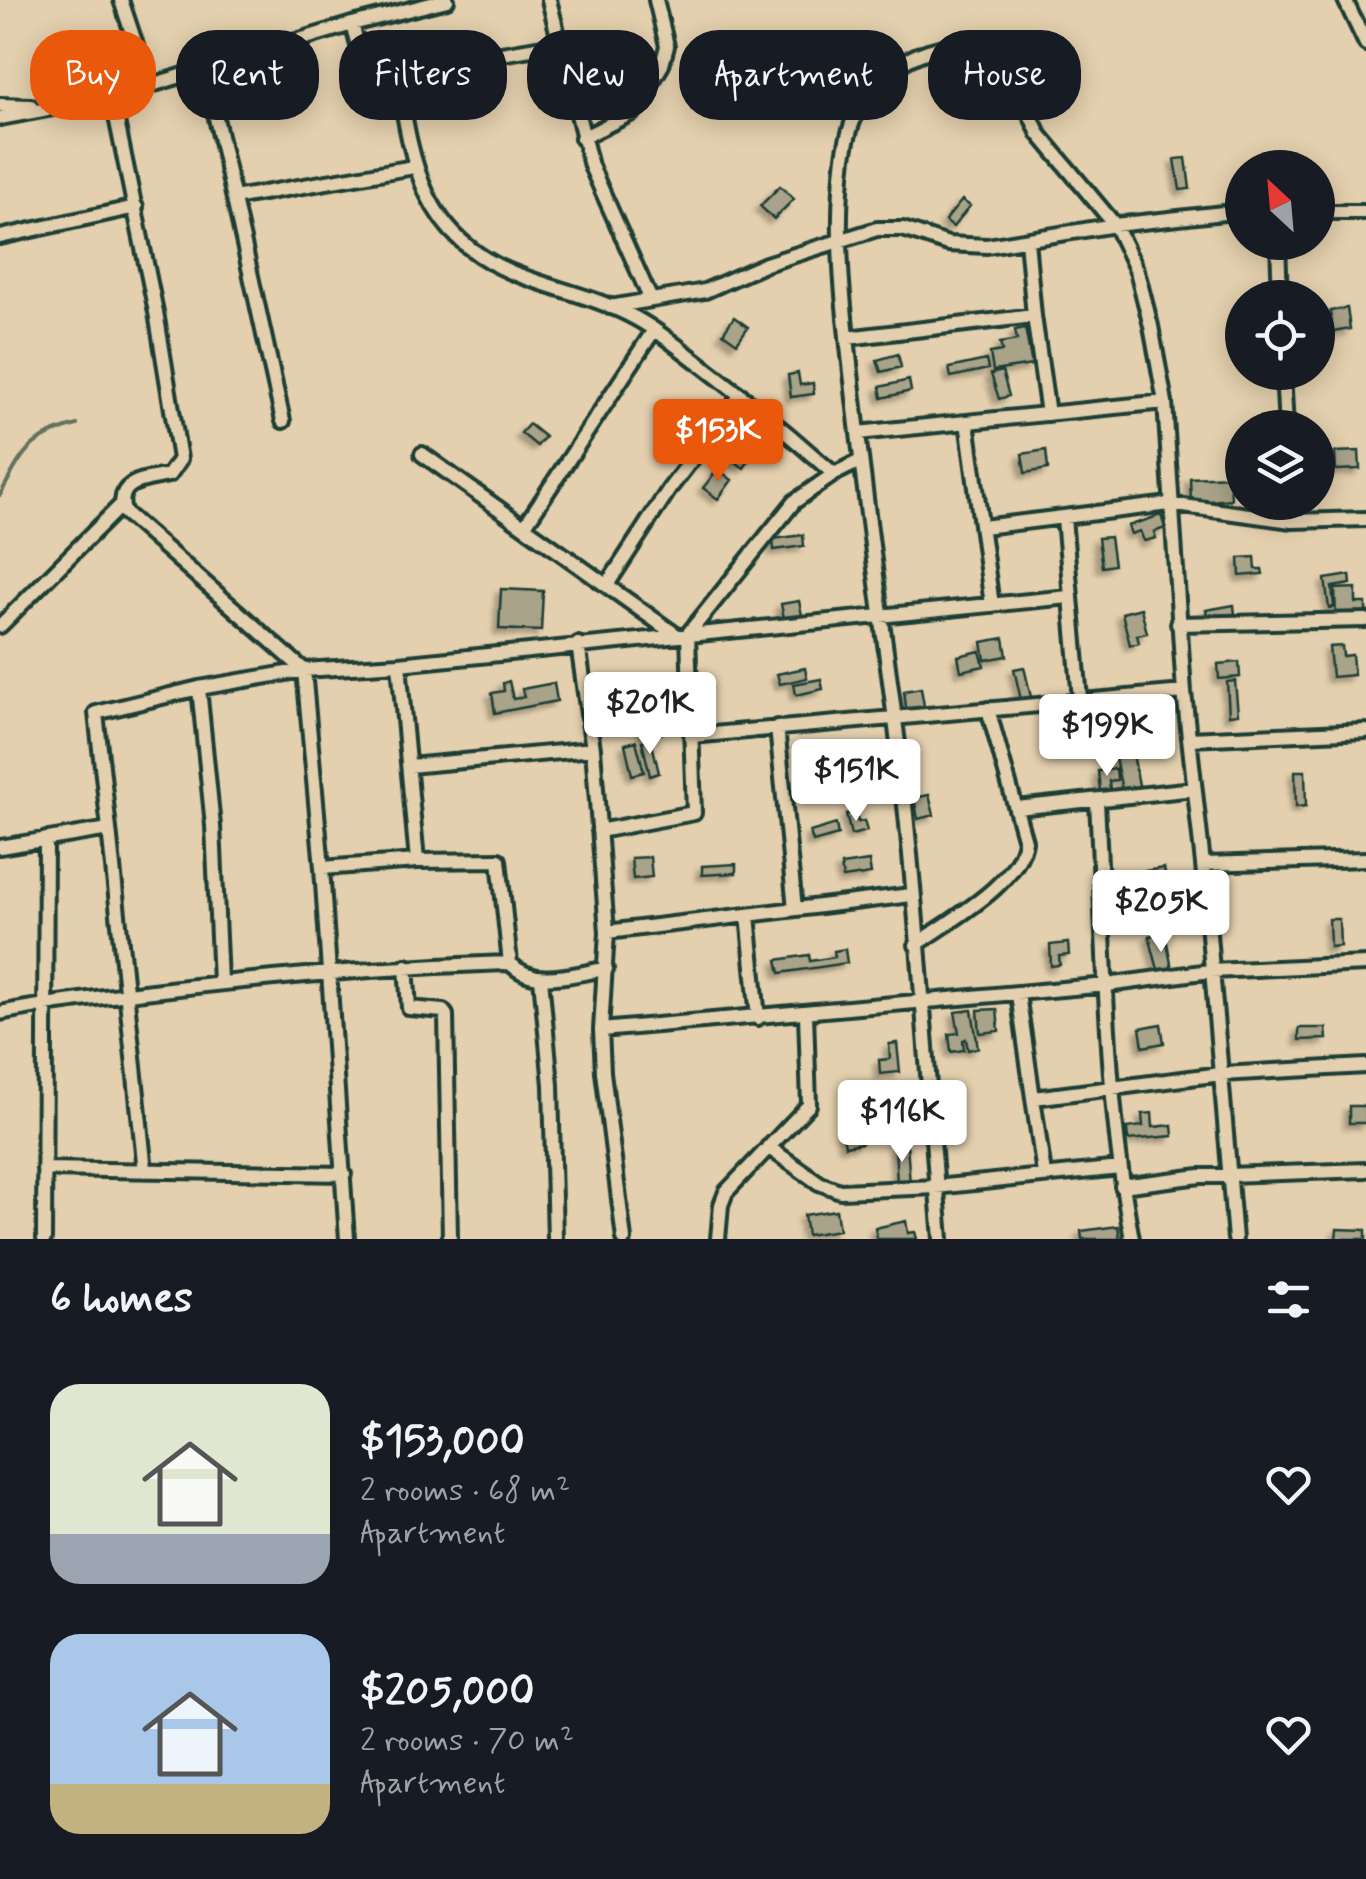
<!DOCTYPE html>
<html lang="en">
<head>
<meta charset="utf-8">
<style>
	:root { --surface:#171b24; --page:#242831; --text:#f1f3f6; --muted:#9ea1a6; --accent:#ea580c }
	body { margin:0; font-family:Mynerve,sans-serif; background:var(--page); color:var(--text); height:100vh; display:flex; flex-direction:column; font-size:38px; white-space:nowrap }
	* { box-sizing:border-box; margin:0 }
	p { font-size:32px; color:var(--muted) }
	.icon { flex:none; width:55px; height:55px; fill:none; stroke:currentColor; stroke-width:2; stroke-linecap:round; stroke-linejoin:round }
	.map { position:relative; height:1239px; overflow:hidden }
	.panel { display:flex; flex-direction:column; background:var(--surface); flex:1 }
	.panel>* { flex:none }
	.guide { position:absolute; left:30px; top:30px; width:1308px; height:90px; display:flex; gap:20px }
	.needle { width:65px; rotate:334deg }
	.controls { position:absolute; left:1225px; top:150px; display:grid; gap:20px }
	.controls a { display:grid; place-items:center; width:110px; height:110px; border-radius:50%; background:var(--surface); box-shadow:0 5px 25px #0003; font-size:50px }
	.price { position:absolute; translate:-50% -85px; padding:0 22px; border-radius:10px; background:#fff; color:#222; font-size:32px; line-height:65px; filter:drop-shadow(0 2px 5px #0008) }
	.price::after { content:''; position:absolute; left:50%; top:60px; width:30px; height:22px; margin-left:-15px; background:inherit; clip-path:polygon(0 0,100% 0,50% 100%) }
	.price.on { background:var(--accent); color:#fff }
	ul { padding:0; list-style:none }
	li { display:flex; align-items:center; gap:30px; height:250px; padding:0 50px }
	li span { display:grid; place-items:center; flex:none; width:280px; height:200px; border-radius:30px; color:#555 }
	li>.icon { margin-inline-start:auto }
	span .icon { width:120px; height:120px; fill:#fffc; stroke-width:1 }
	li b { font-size:42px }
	h2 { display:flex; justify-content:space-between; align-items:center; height:120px; padding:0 50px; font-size:42px }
	.tag { padding:0 35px; border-radius:40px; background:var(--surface); box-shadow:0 5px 25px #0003; font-size:35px; line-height:90px }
	.tag.on { background:var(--accent); color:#fff }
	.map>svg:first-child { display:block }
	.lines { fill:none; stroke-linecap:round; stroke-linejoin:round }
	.stream { stroke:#63715e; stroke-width:4 }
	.building { fill:#a8a389; stroke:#1f3d34; stroke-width:2.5; filter:url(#shadow) }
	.minor-casing { stroke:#1f3d34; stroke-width:20 }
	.minor { stroke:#e4d0ae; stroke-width:12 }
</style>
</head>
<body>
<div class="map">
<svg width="1366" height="1239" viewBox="0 0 1366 1239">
	<defs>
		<filter id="shadow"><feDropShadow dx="-5" dy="5" stdDeviation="2.5" flood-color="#0004"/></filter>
	</defs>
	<rect width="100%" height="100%" fill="#e4d0ae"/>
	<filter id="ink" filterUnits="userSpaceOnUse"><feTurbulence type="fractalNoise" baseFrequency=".01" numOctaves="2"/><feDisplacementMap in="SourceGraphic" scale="20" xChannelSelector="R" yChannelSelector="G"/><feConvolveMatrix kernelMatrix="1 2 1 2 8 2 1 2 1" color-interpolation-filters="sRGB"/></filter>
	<g filter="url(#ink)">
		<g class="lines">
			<path class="stream" d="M0 495C23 453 27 438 77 425"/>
		</g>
		<path class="building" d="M1186 158 1190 189 1180 190 1175 159Z
			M780 186 794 199 774 219 760 206Z
			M962 200 970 206 953 227 945 221Z
			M1347 308 1350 329 1333 332 1330 311Z
			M734 317 748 327 737 343 723 333Z
			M1025 328 1032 365 993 371 990 353 1002 351 1000 343 1017 340 1015 330Z
			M898 354 901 367 881 372 877 360Z
			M986 360 988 369 951 377 949 368Z
			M1002 371 1009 396 999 399 991 374Z
			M798 373 800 385 813 383 814 394 791 397 788 375Z
			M909 380 911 391 882 398 880 387Z
			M736 413 745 419 738 428 751 436 755 429 766 435 744 468 714 447Z
			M529 424 545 437 537 446 521 433Z
			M1046 450 1048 469 1025 473 1022 454Z
			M1359 451 1360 469 1336 470 1335 452Z
			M718 469 732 480 718 499 703 488Z
			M1230 476 1231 499 1191 503 1190 478Z
			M1161 515 1165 528 1154 532 1156 538 1144 541 1140 531 1131 534 1128 526Z
			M803 535 804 546 774 550 773 539Z
			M1110 537 1114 565 1102 567 1098 538Z
			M1255 557 1256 569H1262L1263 574 1240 576 1239 558Z
			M1350 575 1351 584 1332 587 1334 607 1329 608 1325 579Z
			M1356 588V603H1366V618L1336 619 1335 589Z
			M501 589 543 591 541 631 499 629Z
			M799 601 803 620 785 623 781 604Z
			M1234 605 1235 615 1208 620 1206 610Z
			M1141 608 1147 633 1137 635 1139 643 1130 645 1122 613Z
			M1004 638 1007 656 985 660 982 642Z
			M1342 646 1343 656 1352 655 1354 675 1332 677 1329 647Z
			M980 651 984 666 961 671 958 656Z
			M1239 662 1240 677 1219 679 1218 664Z
			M1024 667 1031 697 1021 700 1014 669Z
			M805 668 807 678 780 684 777 674Z
			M821 679 823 689 796 695 794 684Z
			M509 681 513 699 524 697 522 689 554 683 557 701 495 713 492 693 504 691 503 683Z
			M1235 681 1238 714 1229 715 1227 682Z
			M921 688 925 712 907 715 904 691Z
			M658 712 661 734 645 737 641 714Z
			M651 739 659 773 650 776 642 741Z
			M636 741 644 772 632 775 625 744Z
			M1133 754 1140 790 1123 794 1115 758Z
			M1116 769 1117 780 1109 781 1110 790 1100 791 1098 771Z
			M1295 771H1305L1306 806 1296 807Z
			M929 795 934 815 918 819 914 798Z
			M856 812 858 822 864 821 867 831 851 835 846 814Z
			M836 824 838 835 813 842 810 832Z
			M650 857 652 877 633 879 631 858Z
			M869 861 871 874 843 878 841 865Z
			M736 864V873L702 875V866Z
			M1164 868 1166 879 1141 883 1139 872Z
			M1329 919H1339L1340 946 1330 947Z
			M1161 933 1164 944 1167 943 1173 974 1160 977 1149 936Z
			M1068 943 1069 955 1059 956 1060 965 1051 966 1050 945Z
			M845 949 847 963 780 973 777 960 809 955 810 961 835 957 834 951Z
			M997 1009 999 1031 980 1033 978 1010Z
			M972 1010 978 1048 968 1050 966 1039 963 1040 964 1050 951 1052 949 1034 959 1033 955 1012Z
			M1161 1024 1164 1043 1143 1047 1140 1028Z
			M1299 1028H1326L1327 1039 1299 1040Z
			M897 1043 900 1072 880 1074 879 1060 890 1059 889 1044Z
			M953 1096 958 1125 945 1127 940 1098Z
			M1349 1106H1366V1123H1349Z
			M1152 1113 1153 1127 1172 1125 1173 1136 1128 1140 1127 1128 1143 1126 1142 1114Z
			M859 1127 862 1143 845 1146 842 1130Z
			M907 1144 910 1184 897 1185 895 1145Z
			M836 1210 839 1230 807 1235 804 1215Z
			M906 1221 908 1233 915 1232 917 1239H877L875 1228Z
			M1118 1226 1120 1239H1082L1081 1231Z
			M1337 1229 1366 1230V1239H1336Z"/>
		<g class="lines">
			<g class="minor-casing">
				<path id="minor" d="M121 0 149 84
					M549 0 591 166 651 300
					M1345 0 1366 44
					M352 24 364 67 373 76 560 44
					M205 68 283 421
					M397 71C411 156 419 233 509 271 551 289 598 297 637 319 659 331 679 348 699 363 745 398 790 435 834 474
					M112 97 156 312 180 459 169 475C145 480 115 480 124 512L304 670 322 868 347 1239
					M0 105 31 106
					M0 118 112 97 352 24 447 0
					M582 138 634 112 662 65 667 46 656 0
					M234 198 414 167
					M1318 212H1366
					M0 237 136 207
					M1027 240 1034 316
					M1278 242 1280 298
					M610 307 705 291 766 264 877 229H903L948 244 987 246 1115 225 1242 211
					M847 338 1034 316 1048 414
					M1283 372 1286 428
					M967 422 992 605
					M858 433 1165 402
					M422 454 676 635
					M1291 502 1292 521
					M1064 518 1080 699
					M524 527 654 330
					M983 527 1169 504 1292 521 1366 519
					M607 585 670 488 741 395
					M1178 624 1366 620
					M0 626 121 505
					M578 644 593 749 607 932 601 1030 603 1072 624 1239
					M399 664 417 861
					M199 688 213 826 220 982
					M777 727 795 909
					M691 736 1184 692
					M1189 739 1366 731
					M409 766 593 749
					M1097 802C1105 947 1105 1096 1132 1239
					M1017 808 1194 789
					M109 829 145 1171
					M599 831 694 813 688 634 794 502 834 474 860 461
					M0 847 109 829 96 713 199 688 304 670 399 664 1069 597
					M1203 864 1366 859
					M322 868 417 861 499 860 510 963
					M748 915 758 1018
					M607 932 911 895
					M916 945C950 920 1019 884 1025 841L988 709
					M406 966 409 1008 443 1011 446 1015 450 1239
					M541 978 551 1085 555 1239
					M1018 994 1044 1174
					M0 1013C48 1003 96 998 144 992 266 977 388 967 510 963 534 989 575 973 606 969
					M601 1030 1107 985 1210 971 1366 964
					M1034 1098 1221 1074 1366 1066
					M768 1147 819 1183 840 1191 936 1187 1120 1168
					M44 1169 344 1174
					M1122 1186 1200 1176 1366 1170
					M44 1239 46 839
					M718 1239 721 1205 726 1192 809 1105 806 1014
					M941 1239C926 1064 917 887 894 712 880 605 865 498 853 390 844 312 834 236 844 157 847 137 852 118 863 100 889 58 963 24 1006 62L1039 134 1115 225 1137 271 1151 326 1165 402 1184 692 1203 864 1235 1239"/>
			</g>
			<use href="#minor" class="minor"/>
		</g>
	</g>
</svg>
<div class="controls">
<a><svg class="needle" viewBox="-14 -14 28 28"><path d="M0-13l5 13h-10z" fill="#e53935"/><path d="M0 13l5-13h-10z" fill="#9ea1a6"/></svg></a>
<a><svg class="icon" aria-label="locate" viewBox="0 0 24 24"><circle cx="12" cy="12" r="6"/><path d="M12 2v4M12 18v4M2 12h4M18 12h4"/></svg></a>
<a><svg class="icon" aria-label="layers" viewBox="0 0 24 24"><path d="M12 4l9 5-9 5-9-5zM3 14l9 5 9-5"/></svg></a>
</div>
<b class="price on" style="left:718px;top:484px">$153K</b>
<b class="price" style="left:650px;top:757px">$201K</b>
<b class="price" style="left:1107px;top:779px">$199K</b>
<b class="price" style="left:856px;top:824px">$151K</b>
<b class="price" style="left:1161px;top:955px">$205K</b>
<b class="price" style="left:902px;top:1165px">$116K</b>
<div class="guide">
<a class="tag on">Buy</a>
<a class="tag">Rent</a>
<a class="tag">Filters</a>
<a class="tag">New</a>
<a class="tag">Apartment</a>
<a class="tag">House</a>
</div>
</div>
<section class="panel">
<h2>6 homes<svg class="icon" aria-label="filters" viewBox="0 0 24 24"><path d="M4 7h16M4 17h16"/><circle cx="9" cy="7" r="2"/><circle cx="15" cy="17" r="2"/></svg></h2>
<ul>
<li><span style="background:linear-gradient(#dfe7d0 75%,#9aa5b1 0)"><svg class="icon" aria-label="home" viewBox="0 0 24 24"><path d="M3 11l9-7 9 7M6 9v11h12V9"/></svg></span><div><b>$153,000</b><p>2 rooms · 68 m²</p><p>Apartment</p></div><svg class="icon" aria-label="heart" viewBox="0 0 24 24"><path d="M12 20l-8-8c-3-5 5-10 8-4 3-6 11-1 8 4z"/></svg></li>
<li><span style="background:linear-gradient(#a9c7e8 75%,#c2b280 0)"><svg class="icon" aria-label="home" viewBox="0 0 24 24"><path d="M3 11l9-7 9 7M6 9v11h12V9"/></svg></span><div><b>$205,000</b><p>2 rooms · 70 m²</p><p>Apartment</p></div><svg class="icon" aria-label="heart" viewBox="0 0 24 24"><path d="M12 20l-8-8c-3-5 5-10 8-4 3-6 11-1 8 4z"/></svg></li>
</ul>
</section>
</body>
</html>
